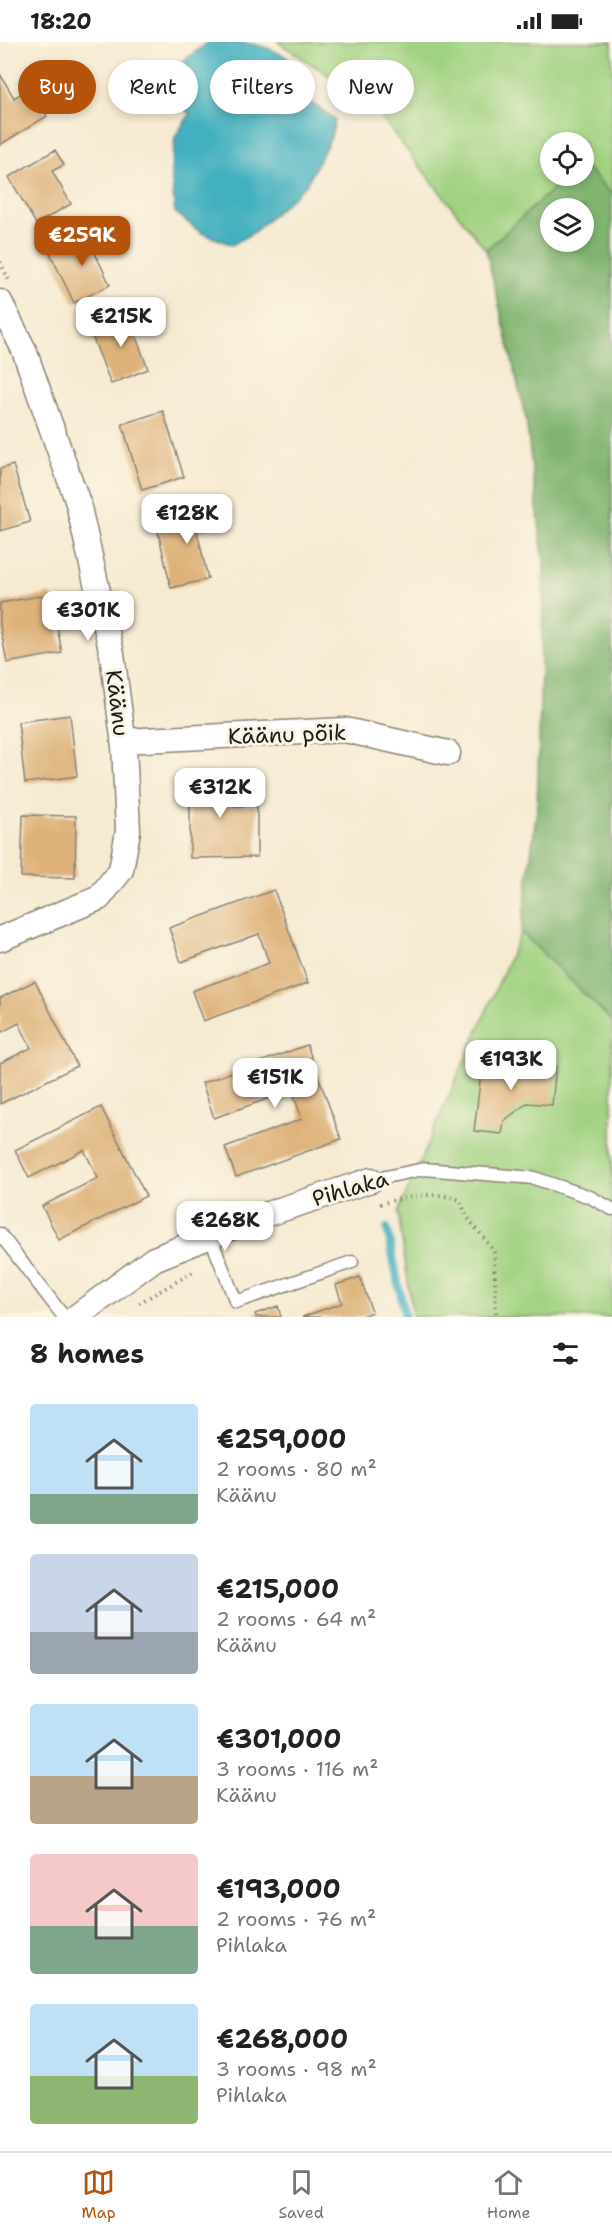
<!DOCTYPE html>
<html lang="en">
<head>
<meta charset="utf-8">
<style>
	:root { --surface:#fff; --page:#f2f2f2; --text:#222; --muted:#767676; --line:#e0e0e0; --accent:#b45309 }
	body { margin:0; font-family:"Shantell Sans",sans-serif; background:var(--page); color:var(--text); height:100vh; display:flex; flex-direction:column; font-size:22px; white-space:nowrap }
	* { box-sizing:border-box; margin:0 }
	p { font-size:20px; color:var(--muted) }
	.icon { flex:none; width:33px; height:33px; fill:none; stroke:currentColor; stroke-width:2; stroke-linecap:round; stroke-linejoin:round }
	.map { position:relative; height:1275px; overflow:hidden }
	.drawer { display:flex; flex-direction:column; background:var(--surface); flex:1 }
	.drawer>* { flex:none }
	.top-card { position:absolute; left:18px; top:18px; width:576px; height:54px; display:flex; gap:12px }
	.controls { position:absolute; left:540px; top:90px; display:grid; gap:12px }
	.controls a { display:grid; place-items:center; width:54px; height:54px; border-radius:50%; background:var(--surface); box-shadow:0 3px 9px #0003; font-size:30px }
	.price { position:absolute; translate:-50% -51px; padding:0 14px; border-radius:12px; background:#fff; color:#222; font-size:20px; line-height:39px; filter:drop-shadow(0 2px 3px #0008) }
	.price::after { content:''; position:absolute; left:50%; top:36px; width:18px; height:14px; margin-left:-9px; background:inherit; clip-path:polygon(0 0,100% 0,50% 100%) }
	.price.active { background:var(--accent); color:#fff }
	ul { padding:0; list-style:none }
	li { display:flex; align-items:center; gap:18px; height:150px; padding:0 30px }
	li span { display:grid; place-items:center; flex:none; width:168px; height:120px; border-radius:6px; color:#555 }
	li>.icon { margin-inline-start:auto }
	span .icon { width:72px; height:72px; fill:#fffc; stroke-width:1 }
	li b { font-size:26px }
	h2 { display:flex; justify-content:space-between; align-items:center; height:72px; padding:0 30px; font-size:26px }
	.pill { padding:0 21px; border-radius:27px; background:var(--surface); box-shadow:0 3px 9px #0003; font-size:21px; line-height:54px }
	.pill.active { background:var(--accent); color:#fff }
	.status { display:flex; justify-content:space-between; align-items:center; height:42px; padding:0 30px; background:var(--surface); direction:ltr }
	.status svg { height:16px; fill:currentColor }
	.tabs { display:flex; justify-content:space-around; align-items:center; height:84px; border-top:2px solid var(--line); background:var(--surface); font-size:16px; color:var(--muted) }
	.tabs a { display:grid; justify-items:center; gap:3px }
	.tabs .active { color:var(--accent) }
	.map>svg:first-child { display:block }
	.green { fill:#a1d281; stroke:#5e774e; stroke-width:1.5 }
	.forest { fill:#80b46f; stroke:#4e6846; stroke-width:1.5; fill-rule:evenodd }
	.water { fill:#42b0bf; stroke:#2f666e; stroke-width:1.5 }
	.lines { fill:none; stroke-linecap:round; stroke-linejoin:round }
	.stream { stroke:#42b0bf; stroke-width:8 }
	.building { fill:#deb27a }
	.service-casing { stroke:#898376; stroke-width:15 }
	.minor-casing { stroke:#898376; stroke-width:27 }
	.path { stroke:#898376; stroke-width:4; stroke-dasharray:1.5 4.5; stroke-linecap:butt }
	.service { stroke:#fff; stroke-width:12 }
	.minor { stroke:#fff; stroke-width:24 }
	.labels { text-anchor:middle; stroke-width:6; stroke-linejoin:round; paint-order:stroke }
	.street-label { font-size:22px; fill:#1c1c1c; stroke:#fcf5e5 }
</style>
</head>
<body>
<div class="status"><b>18:20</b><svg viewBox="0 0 49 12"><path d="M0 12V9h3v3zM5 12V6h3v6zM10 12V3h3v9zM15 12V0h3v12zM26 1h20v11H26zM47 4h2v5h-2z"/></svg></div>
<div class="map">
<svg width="612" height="1275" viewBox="0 0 612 1275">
	<rect width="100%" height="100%" fill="#fcf5e5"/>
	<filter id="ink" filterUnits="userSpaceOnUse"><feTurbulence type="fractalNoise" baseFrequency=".0167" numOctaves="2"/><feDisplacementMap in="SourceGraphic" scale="12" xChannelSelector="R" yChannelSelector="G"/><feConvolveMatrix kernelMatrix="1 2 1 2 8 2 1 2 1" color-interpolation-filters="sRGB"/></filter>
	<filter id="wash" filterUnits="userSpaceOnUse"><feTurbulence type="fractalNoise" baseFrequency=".008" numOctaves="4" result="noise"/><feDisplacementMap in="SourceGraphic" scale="24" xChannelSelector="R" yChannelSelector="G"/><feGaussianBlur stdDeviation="1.35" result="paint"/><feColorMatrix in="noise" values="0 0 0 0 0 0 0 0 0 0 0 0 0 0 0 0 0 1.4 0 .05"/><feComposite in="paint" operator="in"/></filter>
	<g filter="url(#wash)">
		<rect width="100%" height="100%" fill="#f6ead1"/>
		<path class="green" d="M278 0H612V152L584 123V100H550V134H567L486 208 368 59Z
			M521 890 612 979V1275H413L398 1170Z"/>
		<path class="forest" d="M584 123 612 152V979L521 890 537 766 544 521 526 377 486 208 567 134H584ZM550 166H584V200H550Z"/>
		<path class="water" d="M209 0C249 0 263 0 297 21L293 39 265 44 255 54 259 60C298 62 300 48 335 78L331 95 306 143 253 191 232 203 200 190 175 170 171 129 175 95 190 72 172 58 167 43 177 23Z"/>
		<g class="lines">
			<path class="stream" d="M387 1186 405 1275"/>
		</g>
		<g id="blocks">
			<path class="building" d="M0 32 14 56 30 46 47 74 0 103Z
				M55 108 64 123 52 129 71 162 36 182 9 135Z
				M99 188 106 203 94 209 110 243 74 261 50 211Z
				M141 271 147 287 135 292 148 327 111 342 91 291Z
				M163 369 184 435 142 448 122 382Z
				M13 423 30 480 0 489V427Z
				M224 465 228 482 197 489 208 537 171 546 156 481Z
				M51 552 62 611 7 621 0 583V561Z
				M70 673 77 734 25 741 18 680Z
				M235 730V764H257V815L190 816V731Z
				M23 773 76 774 75 836 21 835Z
				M274 848 308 941 203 979 192 949 269 921 259 892 181 920 169 886Z
				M35 939 77 1024 0 1062V1021L31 1006 19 981 0 991V956Z
				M307 1003 341 1097 236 1135 225 1105 302 1077 292 1048 214 1076 202 1041Z
				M483 1015 556 1024 552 1063 527 1061 504 1079 502 1092 474 1089Z
				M101 1065 146 1154 59 1198 42 1164 98 1136 84 1108 29 1136 15 1108Z
				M360 1235 372 1270 359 1275H302L342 1261 336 1243Z
				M278 1264 281 1275H256L255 1272Z"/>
		</g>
	</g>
	<g filter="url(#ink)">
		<use href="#blocks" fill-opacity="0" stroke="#898376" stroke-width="1.5"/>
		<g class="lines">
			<g class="service-casing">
				<path id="service" d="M371 1138 424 1127 534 1136 590 1155 612 1167
					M0 1192 64 1275
					M210 1194 236 1260 352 1220"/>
			</g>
			<g class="minor-casing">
				<path id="minor" d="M0 260 24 308 78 461 112 612 124 703 128 789 121 828 99 856 0 897
					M123 699 345 688 448 711
					M76 1275 154 1217 255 1176 371 1138"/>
			</g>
			<path class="path" d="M0 220 9 238
				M380 1162C405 1155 435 1148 460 1158L467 1175 494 1209 496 1275
				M139 1261 195 1229"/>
			<use href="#service" class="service"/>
			<use href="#minor" class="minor"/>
		</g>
	</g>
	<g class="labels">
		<g class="street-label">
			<text transform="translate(118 661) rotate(83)" y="8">Käänu</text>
			<text transform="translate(287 692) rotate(-2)" y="8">Käänu põik</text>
			<text transform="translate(350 1146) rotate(-16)" y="8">Pihlaka</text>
		</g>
	</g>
</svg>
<div class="controls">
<a><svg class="icon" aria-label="locate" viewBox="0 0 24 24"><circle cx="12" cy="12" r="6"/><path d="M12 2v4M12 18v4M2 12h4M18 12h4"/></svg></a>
<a><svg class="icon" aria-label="layers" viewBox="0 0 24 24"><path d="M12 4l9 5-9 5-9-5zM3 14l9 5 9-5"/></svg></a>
</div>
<b class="price active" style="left:82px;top:225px">€259K</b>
<b class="price" style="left:121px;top:306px">€215K</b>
<b class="price" style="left:187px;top:503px">€128K</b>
<b class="price" style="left:88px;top:600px">€301K</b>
<b class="price" style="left:220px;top:777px">€312K</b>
<b class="price" style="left:511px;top:1049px">€193K</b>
<b class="price" style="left:275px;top:1067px">€151K</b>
<b class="price" style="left:225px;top:1210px">€268K</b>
<div class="top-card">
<a class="pill active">Buy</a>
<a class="pill">Rent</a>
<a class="pill">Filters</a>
<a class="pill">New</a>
</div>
</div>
<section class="drawer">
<h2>8 homes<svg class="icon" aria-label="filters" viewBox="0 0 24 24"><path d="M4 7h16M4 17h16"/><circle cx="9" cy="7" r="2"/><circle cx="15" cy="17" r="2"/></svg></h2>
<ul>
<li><span style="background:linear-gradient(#bfe0f5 75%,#7fa58c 0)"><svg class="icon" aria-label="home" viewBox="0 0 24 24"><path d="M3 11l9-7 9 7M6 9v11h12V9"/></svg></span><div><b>€259,000</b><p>2 rooms · 80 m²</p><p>Käänu</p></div></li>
<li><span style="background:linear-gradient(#c9d6e8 65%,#9aa5b1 0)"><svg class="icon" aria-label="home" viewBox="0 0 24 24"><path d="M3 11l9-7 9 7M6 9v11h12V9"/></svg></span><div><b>€215,000</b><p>2 rooms · 64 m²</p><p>Käänu</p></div></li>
<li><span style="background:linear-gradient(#bfe0f5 60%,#b9a48a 0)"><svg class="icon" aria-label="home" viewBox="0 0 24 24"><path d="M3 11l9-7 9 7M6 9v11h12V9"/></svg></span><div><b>€301,000</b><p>3 rooms · 116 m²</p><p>Käänu</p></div></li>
<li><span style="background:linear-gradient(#f6c9c9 60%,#7fa58c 0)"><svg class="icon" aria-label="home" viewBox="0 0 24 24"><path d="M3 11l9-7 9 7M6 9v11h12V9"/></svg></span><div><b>€193,000</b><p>2 rooms · 76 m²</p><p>Pihlaka</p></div></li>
<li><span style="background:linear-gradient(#bfe0f5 60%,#8fb573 0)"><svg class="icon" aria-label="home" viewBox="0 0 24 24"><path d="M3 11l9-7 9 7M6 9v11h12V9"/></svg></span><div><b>€268,000</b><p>3 rooms · 98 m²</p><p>Pihlaka</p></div></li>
</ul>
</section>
<nav class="tabs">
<a class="active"><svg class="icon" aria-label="map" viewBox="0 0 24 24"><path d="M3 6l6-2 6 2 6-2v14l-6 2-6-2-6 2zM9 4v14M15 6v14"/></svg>Map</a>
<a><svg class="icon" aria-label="saved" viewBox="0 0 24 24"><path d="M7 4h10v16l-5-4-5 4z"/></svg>Saved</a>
<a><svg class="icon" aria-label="home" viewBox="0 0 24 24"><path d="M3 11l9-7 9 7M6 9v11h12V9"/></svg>Home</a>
</nav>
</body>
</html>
